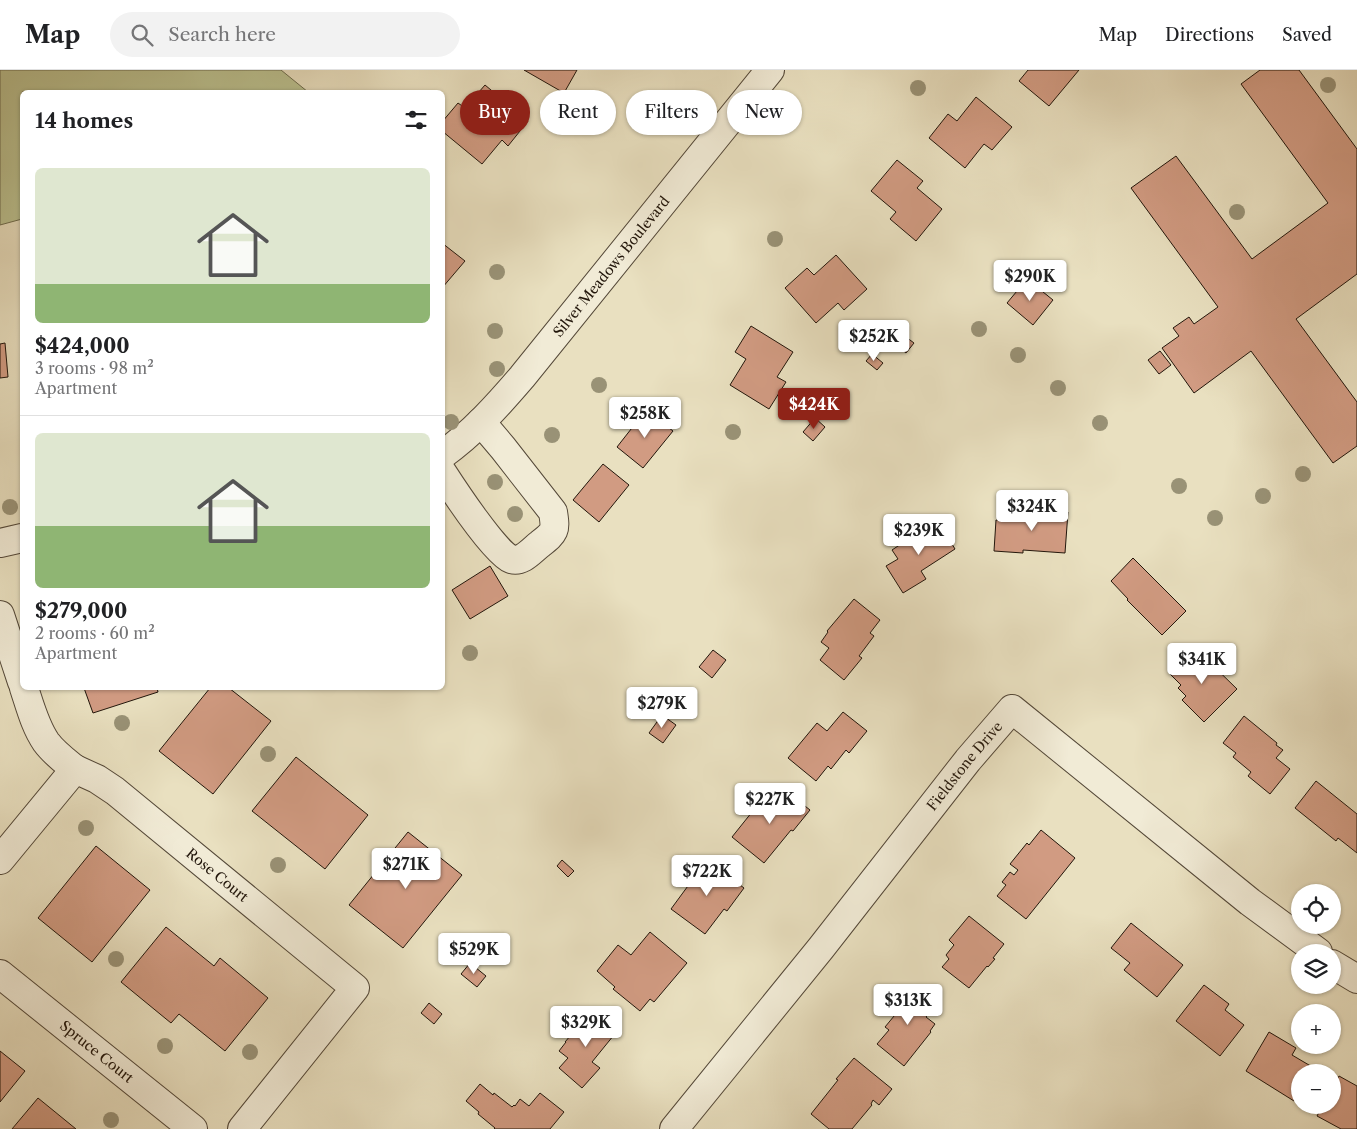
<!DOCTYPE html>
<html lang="en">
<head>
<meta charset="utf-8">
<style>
	:root { --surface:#fff; --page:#f2f2f2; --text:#202124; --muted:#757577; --line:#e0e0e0; --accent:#8f2418 }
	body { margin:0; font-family:"Libre Caslon Text",serif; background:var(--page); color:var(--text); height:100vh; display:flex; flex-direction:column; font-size:19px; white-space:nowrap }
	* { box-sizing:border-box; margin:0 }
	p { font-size:16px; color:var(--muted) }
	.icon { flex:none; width:28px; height:28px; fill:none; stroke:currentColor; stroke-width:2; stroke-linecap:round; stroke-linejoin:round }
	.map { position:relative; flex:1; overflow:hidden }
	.side { position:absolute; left:20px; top:20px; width:425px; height:600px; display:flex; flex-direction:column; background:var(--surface); border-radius:8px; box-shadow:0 1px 4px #0004 }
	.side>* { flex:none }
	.guide { position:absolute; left:460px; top:20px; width:475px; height:45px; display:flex; gap:10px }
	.fabs { position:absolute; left:1291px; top:814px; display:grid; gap:10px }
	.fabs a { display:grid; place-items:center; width:50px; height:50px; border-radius:50%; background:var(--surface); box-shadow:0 1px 4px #0004; font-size:25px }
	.price { position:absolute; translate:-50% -42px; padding:0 11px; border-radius:5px; background:#fff; color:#222; font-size:16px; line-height:32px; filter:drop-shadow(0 1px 2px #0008) }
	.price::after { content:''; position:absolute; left:50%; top:30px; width:15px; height:11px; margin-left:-8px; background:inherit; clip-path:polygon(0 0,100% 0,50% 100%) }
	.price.on { background:var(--accent); color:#fff }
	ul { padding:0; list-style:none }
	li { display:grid; align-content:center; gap:10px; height:265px; padding:0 15px }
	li+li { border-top:1px solid var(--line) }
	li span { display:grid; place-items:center; height:155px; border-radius:8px; color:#555 }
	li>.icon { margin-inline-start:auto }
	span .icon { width:90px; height:90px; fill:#fffc; stroke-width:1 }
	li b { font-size:21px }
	h2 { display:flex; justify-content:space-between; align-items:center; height:60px; padding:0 15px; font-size:21px }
	.pill { padding:0 18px; border-radius:22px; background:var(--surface); box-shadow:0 1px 4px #0004; font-size:18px; line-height:45px }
	.pill.on { background:var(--accent); color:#fff }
	header { display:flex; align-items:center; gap:30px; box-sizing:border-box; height:70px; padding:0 25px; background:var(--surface); border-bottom:1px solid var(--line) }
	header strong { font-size:24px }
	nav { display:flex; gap:28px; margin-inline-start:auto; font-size:18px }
	.search { width:350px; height:45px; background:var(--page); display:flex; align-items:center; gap:12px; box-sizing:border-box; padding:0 18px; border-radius:28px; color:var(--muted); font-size:19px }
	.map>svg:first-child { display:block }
	.green { fill:#bbc190; stroke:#6e6c4e }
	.building { fill:#d19b82; stroke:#22160b }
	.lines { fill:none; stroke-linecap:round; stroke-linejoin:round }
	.minor-casing { stroke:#544838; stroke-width:30 }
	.minor { stroke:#f1ebd6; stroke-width:28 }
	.tree { fill:#999276 }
	.labels { text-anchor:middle; stroke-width:4; stroke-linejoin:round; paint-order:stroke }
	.street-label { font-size:14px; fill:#22160b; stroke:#f1ebd6 }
</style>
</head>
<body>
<header>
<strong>Map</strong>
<div class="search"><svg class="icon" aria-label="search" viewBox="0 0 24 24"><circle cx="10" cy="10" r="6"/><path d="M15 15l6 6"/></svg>Search here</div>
<nav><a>Map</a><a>Directions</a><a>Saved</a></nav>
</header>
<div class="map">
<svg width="1357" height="1059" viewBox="0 0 1357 1059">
	<rect width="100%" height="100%" fill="#e9e0c0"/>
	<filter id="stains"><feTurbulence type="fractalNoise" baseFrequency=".004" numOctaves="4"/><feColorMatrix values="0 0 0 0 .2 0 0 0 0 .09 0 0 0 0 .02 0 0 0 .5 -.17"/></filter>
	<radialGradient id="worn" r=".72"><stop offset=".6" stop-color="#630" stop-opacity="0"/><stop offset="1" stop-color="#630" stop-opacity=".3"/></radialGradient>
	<path class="green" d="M0 0H281L308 22H22V149L0 155Z"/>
	<path class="building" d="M524 0H577L564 23Z
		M1028 0H1079L1049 36 1019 11Z
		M1260 0H1299L1357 79V204L1296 249 1357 332V376L1333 393 1251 281 1194 323 1162 278 1179 266 1173 258 1189 247 1194 254 1218 237 1131 118 1176 86 1252 189 1328 133 1241 14Z
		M485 15 528 51 508 76 502 70 482 94 442 61V52L458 33 465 38Z
		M976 27 1012 57 992 80 984 74 965 98 929 68 948 44 957 51Z
		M897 90 923 111 917 118 942 139 916 171 890 149 896 142 871 121Z
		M442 173 465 191 442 218Z
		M836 185 867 219 844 240 838 233 816 253 785 218 807 198 814 205Z
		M1027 209 1053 230 1033 255 1007 233Z
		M751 256 793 282 777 307 786 312 769 339 730 315 746 289 735 282Z
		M902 264 914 273 906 283 894 273Z
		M5 273 8 307 0 308V274Z
		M1160 281 1171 295 1159 304 1148 290Z
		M872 284 883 293 877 300 866 291Z
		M646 340 673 361 643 398 617 377Z
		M815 348 825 357 813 371 803 362Z
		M603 394 629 415 599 452 573 430Z
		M1011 439 1022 440V439L1068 442 1065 483 1023 480V483L994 481 996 450 1011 451Z
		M937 450 955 479 921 501 926 509 903 523 886 496 898 489 892 480Z
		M1133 488 1186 541 1162 565 1127 530 1128 529 1111 511Z
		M490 496 508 526 470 549 452 520Z
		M854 529 880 550 870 563 874 566 859 586 862 588 844 610 820 590 829 578 821 572 828 562 827 561Z
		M1196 579 1237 619 1204 652 1182 630 1186 626 1178 618 1181 615 1170 604Z
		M713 580 726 590 712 608 699 597Z
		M84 618H157L158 622 93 643Z
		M210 618H229L271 651 213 724 159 681Z
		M843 642 867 661 849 683 846 680 831 699 828 696 816 711 788 688 817 653 827 661Z
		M662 645 676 655 663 673 649 663Z
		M1244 646 1277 673 1276 675 1283 680 1276 688 1290 699 1270 724 1248 706 1251 702 1233 687 1236 683 1223 673Z
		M296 687 368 745 325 799 252 741Z
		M1316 711 1357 744V783L1338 768 1336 771 1295 738Z
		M786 721 810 740 793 761 791 760 764 793 732 767 760 732 762 733 767 727 776 734Z
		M1041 760 1075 788 1026 849 997 826 1006 815 1002 812 1010 802 1014 805 1018 800 1010 794 1027 773 1029 775Z
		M408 762 462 805 403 878 349 835Z
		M96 776 150 820 92 892 38 848Z
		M562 790 574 801 568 807 557 796Z
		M707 790 744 818 727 841 724 839 705 864 671 839Z
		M969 846 1004 874 993 888 995 889 988 897 987 896 969 918 942 897 949 889 946 885 954 875 949 870Z
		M1131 853 1183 895 1157 927 1124 900 1130 893 1111 878Z
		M166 857 214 896 220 888 268 928 225 981 179 944 171 953 121 912Z
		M650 862 687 893 654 932 650 929 640 941 613 919 615 917 597 901 618 875 631 885Z
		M470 893 486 906 477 917 461 904Z
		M912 915 936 935 926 947 935 954 930 961 931 962 904 996 877 974 889 960 885 957 899 940 895 937Z
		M1204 915 1229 934 1225 940 1244 955 1220 986 1176 951Z
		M429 933 442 944 434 954 421 943Z
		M593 939 618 960 592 992 600 998 582 1018 559 998 568 988 559 981 566 972H565Z
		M1269 962 1296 978 1292 985 1314 998 1311 1002H1300V1021L1294 1031 1246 1001Z
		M0 981 25 1001 0 1032Z
		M854 988 892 1019 879 1035 873 1030 871 1034 872 1035 852 1059H829L811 1044 838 1010 836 1009Z
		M1339 1006 1357 1016V1059H1341L1317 1046 1323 1035H1332V1018Z
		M480 1014 493 1025 494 1023 512 1037 514 1035 515 1036 520 1029 529 1036 540 1023 564 1042 550 1059H494L495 1058 478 1044 479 1042 466 1031Z
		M38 1028 76 1059H12Z"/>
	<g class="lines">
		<g class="minor-casing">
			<g id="minor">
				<path id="s1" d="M442 385C473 363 498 335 522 307L770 0"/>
				<path d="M442 402C453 419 495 483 511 489 522 493 532 480 540 474 555 462 556 461 553 442L503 378 481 352"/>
				<path d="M0 473 22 468"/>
				<path d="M0 545 22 612"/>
				<path d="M24 618C30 636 35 656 46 672 54 683 65 691 75 699"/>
				<path id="s2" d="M0 790 75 699 97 709 115 721 355 918 242 1059"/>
				<path d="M1332 894 1357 909"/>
				<path id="s3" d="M0 904 193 1059"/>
				<path id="s4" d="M674 1059 821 878 968 690 1012 639 1250 832 1318 882"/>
			</g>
		</g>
		<use href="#minor" class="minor"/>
	</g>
	<g class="tree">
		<circle cx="1328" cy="15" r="8"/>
		<circle cx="918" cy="18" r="8"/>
		<circle cx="1237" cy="142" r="8"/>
		<circle cx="775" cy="169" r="8"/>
		<circle cx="497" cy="202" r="8"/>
		<circle cx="979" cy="259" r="8"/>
		<circle cx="495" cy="261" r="8"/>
		<circle cx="1018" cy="285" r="8"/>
		<circle cx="497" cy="299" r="8"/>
		<circle cx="599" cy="315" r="8"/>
		<circle cx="1058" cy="318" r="8"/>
		<circle cx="451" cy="352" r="8"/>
		<circle cx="1100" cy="353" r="8"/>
		<circle cx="733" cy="362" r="8"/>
		<circle cx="552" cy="365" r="8"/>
		<circle cx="1303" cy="404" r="8"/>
		<circle cx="495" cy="412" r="8"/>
		<circle cx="1179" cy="416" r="8"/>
		<circle cx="1263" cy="426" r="8"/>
		<circle cx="10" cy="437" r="8"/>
		<circle cx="515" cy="444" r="8"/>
		<circle cx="1215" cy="448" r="8"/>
		<circle cx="470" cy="583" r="8"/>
		<circle cx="122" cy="653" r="8"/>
		<circle cx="268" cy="684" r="8"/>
		<circle cx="86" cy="758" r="8"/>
		<circle cx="278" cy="795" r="8"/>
		<circle cx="116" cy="889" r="8"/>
		<circle cx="165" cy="976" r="8"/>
		<circle cx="250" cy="982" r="8"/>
		<circle cx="111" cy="1050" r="8"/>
	</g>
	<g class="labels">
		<g class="street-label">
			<text dy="5" stroke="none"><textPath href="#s1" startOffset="254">Silver Meadows Boulevard</textPath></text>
			<text dy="5" stroke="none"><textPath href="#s4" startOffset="465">Fieldstone Drive</textPath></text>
			<text dy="5" stroke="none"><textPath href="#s2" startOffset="296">Rose Court</textPath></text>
			<text dy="5" stroke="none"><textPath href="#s3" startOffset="124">Spruce Court</textPath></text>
		</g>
	</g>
	<rect width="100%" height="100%" filter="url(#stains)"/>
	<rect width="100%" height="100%" fill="url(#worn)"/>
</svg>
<div class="fabs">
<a><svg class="icon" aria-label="locate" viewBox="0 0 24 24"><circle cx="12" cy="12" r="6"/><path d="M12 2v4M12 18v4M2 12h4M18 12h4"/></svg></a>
<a><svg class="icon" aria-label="layers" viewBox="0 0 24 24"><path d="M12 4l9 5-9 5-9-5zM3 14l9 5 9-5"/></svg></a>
<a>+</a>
<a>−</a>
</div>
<b class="price" style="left:1030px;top:232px">$290K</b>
<b class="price" style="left:874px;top:292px">$252K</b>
<b class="price on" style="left:814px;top:360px">$424K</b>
<b class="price" style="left:645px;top:369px">$258K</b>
<b class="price" style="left:1032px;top:462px">$324K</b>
<b class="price" style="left:919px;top:486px">$239K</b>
<b class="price" style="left:1202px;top:615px">$341K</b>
<b class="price" style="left:662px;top:659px">$279K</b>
<b class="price" style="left:770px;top:755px">$227K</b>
<b class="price" style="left:406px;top:820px">$271K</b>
<b class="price" style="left:707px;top:827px">$722K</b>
<b class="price" style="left:474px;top:905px">$529K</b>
<b class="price" style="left:908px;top:956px">$313K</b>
<b class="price" style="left:586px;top:978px">$329K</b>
<div class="guide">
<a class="pill on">Buy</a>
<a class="pill">Rent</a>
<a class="pill">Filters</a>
<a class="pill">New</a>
</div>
<section class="side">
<h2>14 homes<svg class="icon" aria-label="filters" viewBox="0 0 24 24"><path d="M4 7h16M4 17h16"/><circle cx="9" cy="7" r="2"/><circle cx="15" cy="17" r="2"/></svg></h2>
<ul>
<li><span style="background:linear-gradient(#dfe7d0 75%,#8fb573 0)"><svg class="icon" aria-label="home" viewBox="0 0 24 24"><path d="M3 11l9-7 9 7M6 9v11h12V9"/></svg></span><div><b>$424,000</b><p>3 rooms · 98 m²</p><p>Apartment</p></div></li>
<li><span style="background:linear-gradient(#dfe7d0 60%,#8fb573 0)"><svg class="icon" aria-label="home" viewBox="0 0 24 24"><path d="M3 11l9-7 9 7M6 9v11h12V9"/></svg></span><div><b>$279,000</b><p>2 rooms · 60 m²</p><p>Apartment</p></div></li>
</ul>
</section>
</div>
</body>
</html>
